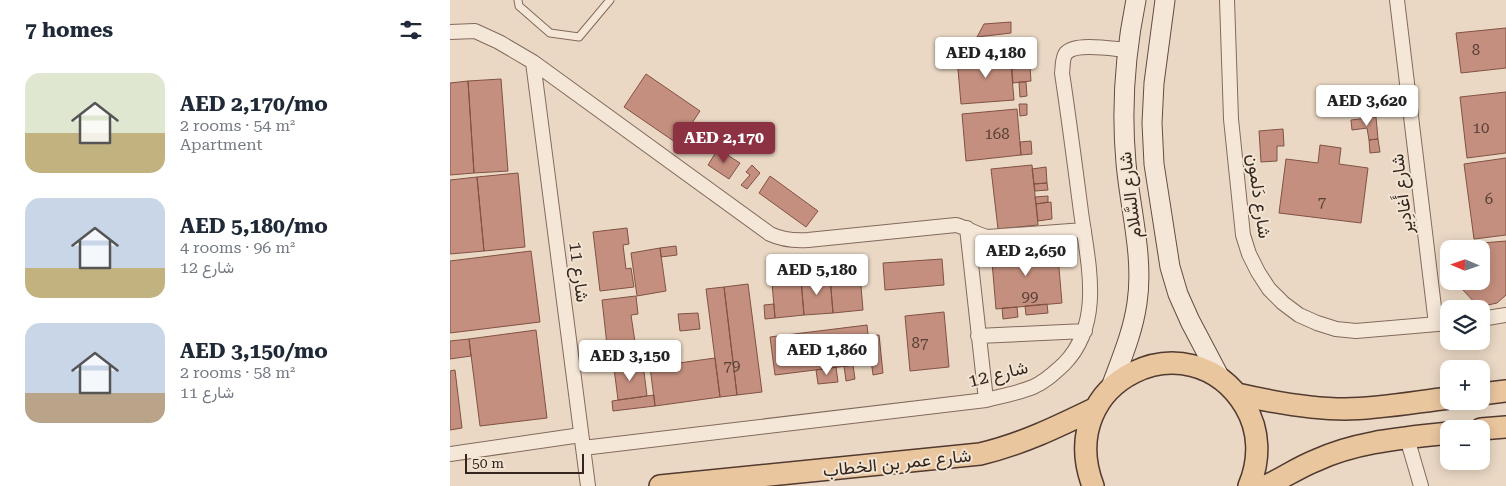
<!DOCTYPE html>
<html lang="en">
<head>
<meta charset="utf-8">
<style>
	:root { --surface:#fff; --page:#f6f6f7; --text:#1f2937; --muted:#747a83; --accent:#8c3242 }
	body { margin:0; font-family:"Roboto Serif",Vazirmatn,serif; background:var(--page); color:var(--text); height:100vh; display:flex; flex-direction:column; font-size:19px; white-space:nowrap }
	* { box-sizing:border-box; margin:0 }
	p { font-size:16px; color:var(--muted) }
	.icon { flex:none; width:28px; height:28px; fill:none; stroke:currentColor; stroke-width:2; stroke-linecap:round; stroke-linejoin:round }
	.map { position:relative; flex:1; overflow:hidden }
	.details { display:flex; flex-direction:column; background:var(--surface); width:450px }
	.details>* { flex:none }
	.needle { width:32px; rotate:272deg }
	.fabs { position:absolute; left:990px; top:240px; display:grid; gap:10px }
	.fabs a { display:grid; place-items:center; width:50px; height:50px; border-radius:10px; background:var(--surface); box-shadow:0 2px 12px #0003; font-size:25px }
	.scale { position:absolute; left:15px; bottom:12px; width:119px; box-sizing:border-box; padding-left:5px; border:2px solid #34261f; border-top:0; font-size:14px; line-height:18px; white-space:nowrap; color:#34261f; -webkit-text-stroke:4px #f2e4d3; paint-order:stroke }
	.price { position:absolute; translate:-50% -42px; padding:0 11px; border-radius:5px; background:#fff; color:#222; font-size:16px; line-height:32px; filter:drop-shadow(0 1px 2px #0008) }
	.price::after { content:''; position:absolute; left:50%; top:30px; width:15px; height:11px; margin-left:-8px; background:inherit; clip-path:polygon(0 0,100% 0,50% 100%) }
	.price.selected { background:var(--accent); color:#fff }
	ul { padding:0; list-style:none }
	li { display:flex; align-items:center; gap:15px; height:125px; padding:0 25px }
	li span { display:grid; place-items:center; flex:none; width:140px; height:100px; border-radius:15px; color:#555 }
	li>.icon { margin-inline-start:auto }
	span .icon { width:60px; height:60px; fill:#fffc; stroke-width:1 }
	li b { font-size:21px }
	h2 { display:flex; justify-content:space-between; align-items:center; height:60px; padding:0 25px; font-size:21px }
	main { display:flex; flex:1; min-height:0 }
	.map>svg:first-child { display:block }
	.building { fill:#c48f7e; stroke:#805244 }
	.lines { fill:none; stroke-linecap:round; stroke-linejoin:round }
	.lane-casing { stroke:#836a5c; stroke-width:9 }
	.street-casing { stroke:#836a5c; stroke-width:16 }
	.secondary-casing { stroke:#654c40; stroke-width:21 }
	.primary-casing { stroke:#513a30; stroke-width:24 }
	.lane { stroke:#f5e7d7; stroke-width:7 }
	.street { stroke:#f5e7d7; stroke-width:14 }
	.secondary { stroke:#f5e7d7; stroke-width:19 }
	.primary { stroke:#eac69f; stroke-width:21 }
	.labels { text-anchor:middle; stroke-width:4; stroke-linejoin:round; paint-order:stroke }
	.number-label { font-size:15px; fill:#584037 }
	.street-label { font-size:18px; fill:#34261f; stroke:#f2e4d3 }
</style>
</head>
<body>
<main>
<section class="details">
<h2>7 homes<svg class="icon" aria-label="filters" viewBox="0 0 24 24"><path d="M4 7h16M4 17h16"/><circle cx="9" cy="7" r="2"/><circle cx="15" cy="17" r="2"/></svg></h2>
<ul>
<li><span style="background:linear-gradient(#dfe7d0 60%,#c2b280 0)"><svg class="icon" aria-label="home" viewBox="0 0 24 24"><path d="M3 11l9-7 9 7M6 9v11h12V9"/></svg></span><div><b>AED 2,170/mo</b><p>2 rooms · 54 m²</p><p>Apartment</p></div></li>
<li><span style="background:linear-gradient(#c9d6e8 70%,#c2b280 0)"><svg class="icon" aria-label="home" viewBox="0 0 24 24"><path d="M3 11l9-7 9 7M6 9v11h12V9"/></svg></span><div><b>AED 5,180/mo</b><p>4 rooms · 96 m²</p><p>شارع 12</p></div></li>
<li><span style="background:linear-gradient(#c9d6e8 70%,#b9a48a 0)"><svg class="icon" aria-label="home" viewBox="0 0 24 24"><path d="M3 11l9-7 9 7M6 9v11h12V9"/></svg></span><div><b>AED 3,150/mo</b><p>2 rooms · 58 m²</p><p>شارع 11</p></div></li>
</ul>
</section>
<div class="map">
<svg width="1056" height="486" viewBox="0 0 1056 486">
	<rect width="100%" height="100%" fill="#ead8c4"/>
	<path class="building" d="M561 22V33L527 37 534 24Z
		M1056 28V68L1011 73 1006 33Z
		M546 39 547 55 533 56 532 40Z
		M560 54 564 100 511 104 507 58Z
		M580 67 581 81 563 83 562 69Z
		M196 74 250 111 228 144 174 107Z
		M51 79 58 171 24 173 18 81Z
		M18 81 24 173 0 175V83Z
		M569 82H576L577 96 570 97Z
		M1056 92V153L1017 158 1010 97Z
		M569 104H577V115L570 116Z
		M567 109 571 155 516 161 512 114Z
		M926 117 928 139 919 140 917 128 902 130 901 120Z
		M833 129 834 146H827V161L811 162 809 131Z
		M928 139 930 152 920 153 919 140Z
		M581 141 582 154 571 155 570 142Z
		M870 145 891 148 889 164 918 168 911 223 829 213 836 159 868 163Z
		M268 149 290 163 279 179 258 165Z
		M1056 158V235L1024 239 1014 164Z
		M302 165 310 173 297 189 291 185 300 175 296 172Z
		M582 165 588 225 548 229 541 169Z
		M596 167 597 183 584 184 582 169Z
		M68 173 75 247 34 251 27 177Z
		M320 176 368 211 356 227 309 193Z
		M27 177 34 251 0 254V180Z
		M597 183 598 190 585 191 584 184Z
		M598 196V202L586 204 585 197Z
		M601 202 602 219 588 221 586 204Z
		M177 228 179 244 173 245 176 269 181 268 184 287 150 291 143 232Z
		M1056 241V295L1047 303 1029 307 1012 289 1011 281H1031V249H1009V245Z
		M607 245 612 303 546 309 541 250Z
		M226 246 227 255 211 257 210 248Z
		M210 248 216 291 187 296 181 253Z
		M81 251 90 322 0 333V261Z
		M492 259 494 285 435 290 433 263Z
		M410 274 413 310 383 313 380 277Z
		M380 277 383 313 354 315 351 280Z
		M351 280 354 315 325 318 322 283Z
		M298 284 312 392 287 395 274 287Z
		M274 287 287 395 270 397 256 289Z
		M186 296 188 314 181 315 185 342H190L191 355 172 357V361L159 363 152 300Z
		M324 304 325 318 315 319 314 305Z
		M597 304 598 313 576 315 575 306Z
		M567 307 568 317 553 319 552 308Z
		M494 312 499 367 460 371 455 316Z
		M248 313 250 329 230 331 228 314Z
		M417 325 421 363 325 375 320 337Z
		M86 330 97 418 30 426 19 339Z
		M429 335 433 373 423 375 418 336Z
		M19 339 21 356 0 359V341Z
		M265 358 270 397 205 406 200 367Z
		M193 364 197 396 168 400 164 368Z
		M403 365 405 379 396 381 394 366Z
		M386 367 388 382 368 384 366 370Z
		M5 370 12 428 0 430V371Z
		M204 395 205 406 163 411 162 401Z"/>
	<g class="lines">
		<g class="lane-casing">
			<path id="lane" d="M68 0 69 6 100 33 129 37 160 0"/>
		</g>
		<g class="street-casing">
			<path id="street" d="M777 0 781 119 793 235 799 254 808 272 819 289 833 303 849 315 867 323 886 329 906 331 999 323
				M947 0 986 324
				M0 32 25 31 49 42 83 62 320 234C333 240 344 241 358 240L506 225C517 228 526 234 537 237L634 230
				M83 62 138 486
				M517 228 536 400
				M1031 319 1056 315
				M528 336 635 331
				M957 438 971 486
				M133 448 536 400C552 396 568 393 583 387 595 382 604 373 614 364 654 323 638 263 631 212 625 166 619 119 612 73 613 67 612 58 616 53 626 42 663 49 677 50
				M0 454 131 435"/>
		</g>
		<g class="secondary-casing">
			<path id="secondary" d="M715 0 704 83 702 123 704 164 720 267 728 294 740 321 770 378
				M661 387C671 360 683 332 687 303 694 257 680 209 676 163 671 108 675 54 686 0"/>
		</g>
		<g class="primary-casing">
			<path id="primary" d="M787 394C822 402 858 409 895 409 929 409 965 402 999 398
				M1031 394 1056 391
				M1031 429 1056 427
				M210 486 530 454C572 444 607 427 646 408
				M643 486C603 380 740 316 795 406 810 431 810 460 799 486
				M816 486C833 478 849 467 867 460 908 441 955 438 999 433"/>
		</g>
		<use href="#lane" class="lane"/>
		<use href="#street" class="street"/>
		<use href="#secondary" class="secondary"/>
		<use href="#primary" class="primary"/>
	</g>
	<g class="labels">
		<g class="number-label">
			<text x="1026" y="55">8</text>
			<text x="1031" y="133">10</text>
			<text x="547" y="139">168</text>
			<text x="1039" y="204">6</text>
			<text x="872" y="207">7</text>
			<text x="580" y="302">99</text>
			<text x="470" y="348">87</text>
			<text x="282" y="371">79</text>
		</g>
		<g class="street-label">
			<text transform="translate(952 194) rotate(-97)" y="6">شارع أَغادِير</text>
			<text transform="translate(680 195) rotate(-97)" y="6">شارع السَّلام</text>
			<text transform="translate(809 196) rotate(82)" y="6">شارع دَلمون</text>
			<text transform="translate(129 272) rotate(83)" y="6">شارع 11</text>
			<text transform="translate(548 374) rotate(-14)" y="6">شارع 12</text>
			<text transform="translate(447 463) rotate(-6)" y="6">شارع عمر بن الخطاب</text>
		</g>
	</g>
</svg>
<div class="fabs">
<a><svg class="needle" viewBox="-14 -14 28 28"><path d="M0-13l5 13h-10z" fill="#e53935"/><path d="M0 13l5-13h-10z" fill="#747a83"/></svg></a>
<a><svg class="icon" aria-label="layers" viewBox="0 0 24 24"><path d="M12 4l9 5-9 5-9-5zM3 14l9 5 9-5"/></svg></a>
<a>+</a>
<a>−</a>
</div>
<div class="scale">50 m</div>
<b class="price" style="left:536px;top:79px">AED 4,180</b>
<b class="price" style="left:917px;top:127px">AED 3,620</b>
<b class="price selected" style="left:274px;top:164px">AED 2,170</b>
<b class="price" style="left:576px;top:277px">AED 2,650</b>
<b class="price" style="left:367px;top:296px">AED 5,180</b>
<b class="price" style="left:377px;top:376px">AED 1,860</b>
<b class="price" style="left:180px;top:382px">AED 3,150</b>
</div>
</main>
</body>
</html>
